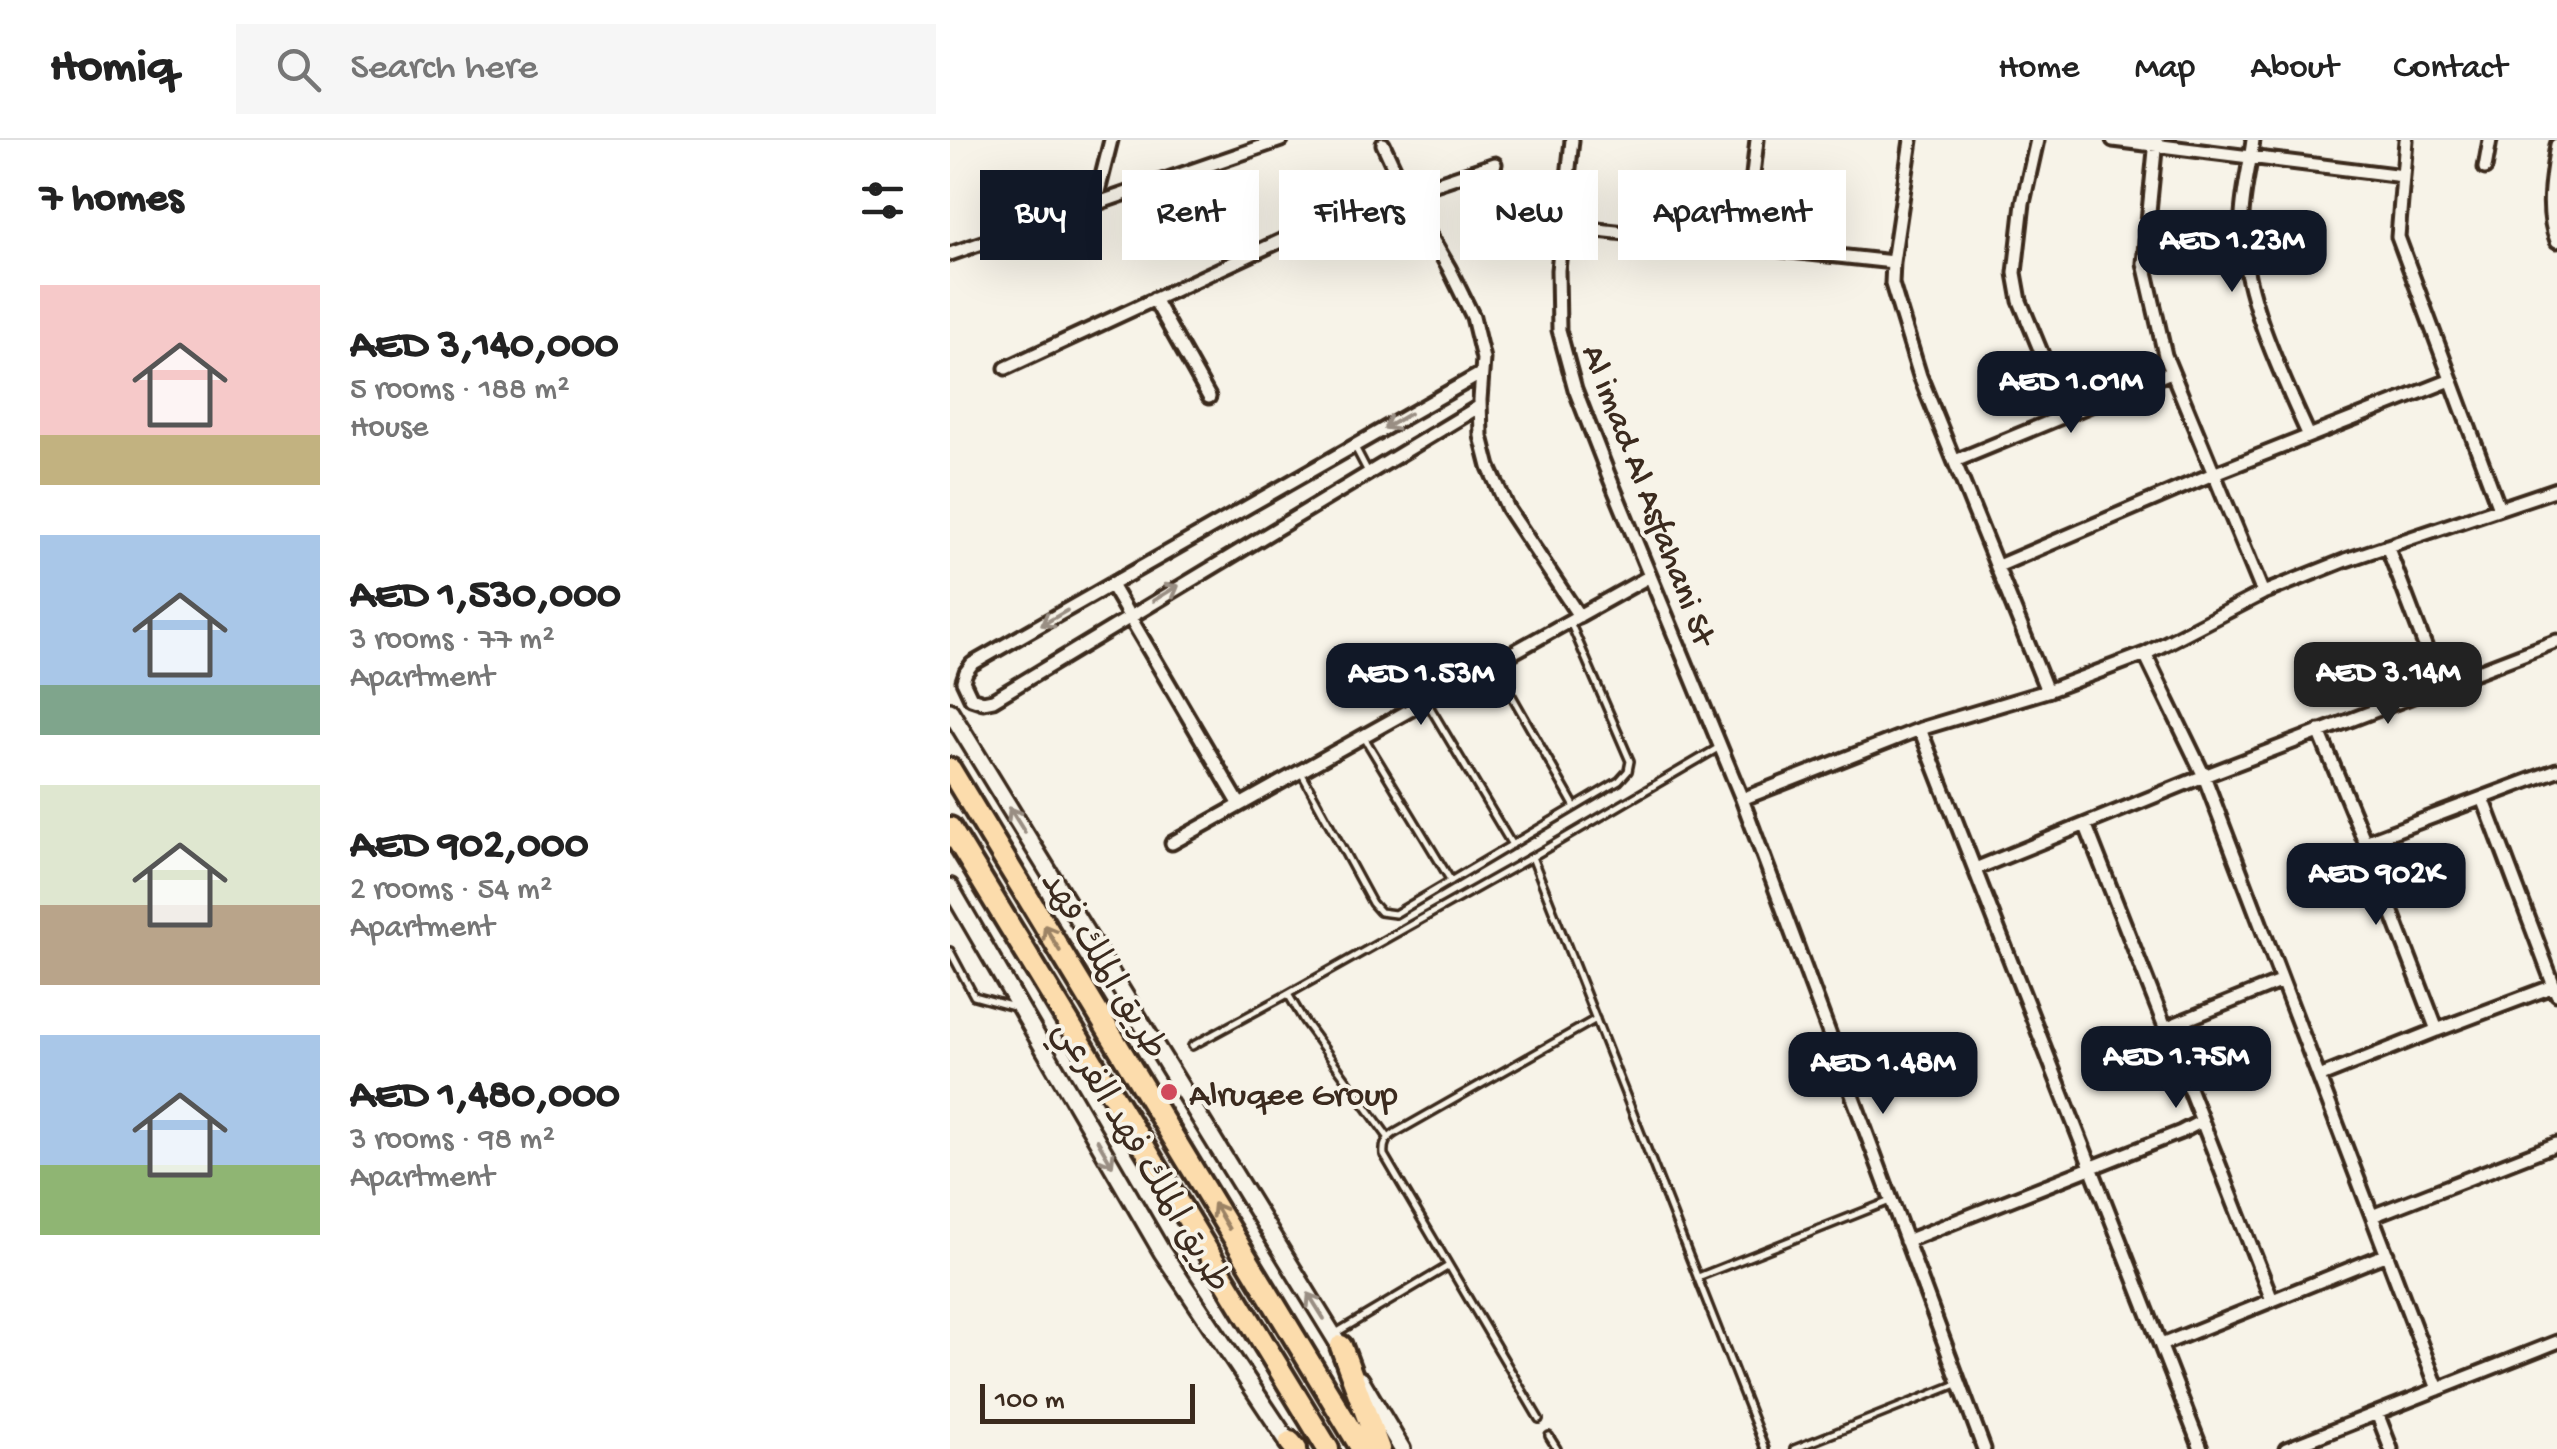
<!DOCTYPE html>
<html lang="en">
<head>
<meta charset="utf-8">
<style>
	:root { --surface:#fff; --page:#f6f6f6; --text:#222; --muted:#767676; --line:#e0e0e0; --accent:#111827 }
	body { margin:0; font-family:"Gochi Hand","Playpen Sans Arabic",sans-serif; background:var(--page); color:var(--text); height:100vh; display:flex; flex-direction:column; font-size:38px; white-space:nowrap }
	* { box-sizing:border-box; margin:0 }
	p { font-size:32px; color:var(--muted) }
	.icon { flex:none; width:55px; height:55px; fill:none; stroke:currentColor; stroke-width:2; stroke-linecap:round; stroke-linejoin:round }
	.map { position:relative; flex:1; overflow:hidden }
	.panel { display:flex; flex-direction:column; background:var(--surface); width:950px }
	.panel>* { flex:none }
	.hud { position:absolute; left:30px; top:30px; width:950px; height:90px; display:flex; gap:20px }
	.scale { position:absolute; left:30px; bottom:25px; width:215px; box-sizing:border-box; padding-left:10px; border:5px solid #3b2a1e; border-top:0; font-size:28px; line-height:35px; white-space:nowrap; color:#3b2a1e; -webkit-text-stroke:8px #f7f3e8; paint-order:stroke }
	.price { position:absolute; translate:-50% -85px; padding:0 22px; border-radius:20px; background:var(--accent); color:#fff; font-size:32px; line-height:65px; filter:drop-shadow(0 2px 5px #0008) }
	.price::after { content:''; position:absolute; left:50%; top:60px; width:30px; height:22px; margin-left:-15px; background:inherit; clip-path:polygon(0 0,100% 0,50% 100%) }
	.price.selected { background:#222; color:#fff }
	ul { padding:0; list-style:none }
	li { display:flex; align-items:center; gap:30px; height:250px; padding:0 40px }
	li span { display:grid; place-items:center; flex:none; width:280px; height:200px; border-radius:0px; color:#555 }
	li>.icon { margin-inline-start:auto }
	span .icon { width:120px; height:120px; fill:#fffc; stroke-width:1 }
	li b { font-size:42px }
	h2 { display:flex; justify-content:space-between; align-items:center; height:120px; padding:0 40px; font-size:42px }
	.tag { padding:0 35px; border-radius:0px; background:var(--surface); box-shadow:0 10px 40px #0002; font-size:35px; line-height:90px }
	.tag.selected { background:var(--accent); color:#fff }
	header { display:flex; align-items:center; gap:60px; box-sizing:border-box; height:140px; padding:0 50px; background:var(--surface); border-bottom:2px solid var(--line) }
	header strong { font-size:48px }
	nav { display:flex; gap:55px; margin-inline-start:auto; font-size:35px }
	.search { width:700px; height:90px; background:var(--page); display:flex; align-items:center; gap:25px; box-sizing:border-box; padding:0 35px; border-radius:0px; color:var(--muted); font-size:38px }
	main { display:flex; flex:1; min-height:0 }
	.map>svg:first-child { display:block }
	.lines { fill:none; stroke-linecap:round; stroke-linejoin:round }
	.lane-casing { stroke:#3b2a1e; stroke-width:12 }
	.street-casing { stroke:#3b2a1e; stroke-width:19 }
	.secondary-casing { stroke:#3b2a1e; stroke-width:22 }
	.highway-casing { stroke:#3b2a1e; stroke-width:28 }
	.lane { stroke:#f7f3e8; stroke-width:5 }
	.street { stroke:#f7f3e8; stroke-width:11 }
	.secondary { stroke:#f7f3e8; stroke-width:15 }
	.highway { stroke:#fcdcac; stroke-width:20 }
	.oneway { stroke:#998e83 }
	.oneway2 { stroke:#9c8365 }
	.poi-dot { fill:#d1495b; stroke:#f7f3e8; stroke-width:4 }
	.labels { text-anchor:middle; stroke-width:8; stroke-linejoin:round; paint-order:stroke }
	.street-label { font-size:35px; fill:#3b2a1e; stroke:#f7f3e8 }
	.poi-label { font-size:35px; fill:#3b2a1e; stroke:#f7f3e8; text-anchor:start }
</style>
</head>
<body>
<header>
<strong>Homiq</strong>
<div class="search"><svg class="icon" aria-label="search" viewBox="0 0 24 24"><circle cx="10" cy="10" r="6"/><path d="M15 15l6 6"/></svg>Search here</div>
<nav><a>Home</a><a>Map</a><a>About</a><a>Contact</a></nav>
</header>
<main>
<section class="panel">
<h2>7 homes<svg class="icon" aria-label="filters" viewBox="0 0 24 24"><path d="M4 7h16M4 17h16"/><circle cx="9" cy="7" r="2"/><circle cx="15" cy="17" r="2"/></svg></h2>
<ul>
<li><span style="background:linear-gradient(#f6c9c9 75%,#c2b280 0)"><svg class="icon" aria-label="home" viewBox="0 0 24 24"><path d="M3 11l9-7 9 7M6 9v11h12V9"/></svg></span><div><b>AED 3,140,000</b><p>5 rooms · 188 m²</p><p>House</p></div></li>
<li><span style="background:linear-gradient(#a9c7e8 75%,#7fa58c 0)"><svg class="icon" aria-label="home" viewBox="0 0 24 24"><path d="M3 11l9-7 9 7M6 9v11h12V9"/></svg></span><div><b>AED 1,530,000</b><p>3 rooms · 77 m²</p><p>Apartment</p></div></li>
<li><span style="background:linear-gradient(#dfe7d0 60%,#b9a48a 0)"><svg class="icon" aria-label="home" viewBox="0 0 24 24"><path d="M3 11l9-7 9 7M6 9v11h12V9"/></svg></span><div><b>AED 902,000</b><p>2 rooms · 54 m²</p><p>Apartment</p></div></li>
<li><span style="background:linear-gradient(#a9c7e8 65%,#8fb573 0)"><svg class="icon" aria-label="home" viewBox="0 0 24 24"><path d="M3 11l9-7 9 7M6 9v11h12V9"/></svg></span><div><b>AED 1,480,000</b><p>3 rooms · 98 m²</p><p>Apartment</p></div></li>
</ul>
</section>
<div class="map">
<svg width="1607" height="1309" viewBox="0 0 1607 1309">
	<rect width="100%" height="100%" fill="#f7f3e8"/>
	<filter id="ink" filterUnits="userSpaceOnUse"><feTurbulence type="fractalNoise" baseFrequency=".01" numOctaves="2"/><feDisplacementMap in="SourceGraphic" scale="20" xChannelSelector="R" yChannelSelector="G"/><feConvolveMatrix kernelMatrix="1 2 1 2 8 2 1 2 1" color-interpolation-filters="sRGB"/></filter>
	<g filter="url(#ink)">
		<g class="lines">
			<g class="lane-casing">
				<path id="lane" d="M406 309 418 332
					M545 526 625 667
					M478 564 562 705
					M415 599 501 741
					M352 634 422 763 430 772 445 774 669 641 678 631 680 621 620 482
					M582 717 815 1309
					M0 811 24 856 64 867
					M242 906 338 854
					M438 997 354 881 338 854 582 717 768 608
					M748 1137 940 1061
					M386 1193 497 1127
					M589 1279 434 1015C433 1004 436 999 445 993L646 879
					M599 1296 607 1309
					M844 1309 1007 1244"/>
			</g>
			<g class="street-casing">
				<path id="street" d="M622 0 608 130 609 190 625 249 658 334 792 659 1034 1309
					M961 0 943 122 942 144 970 236 1097 551
					M1087 0 1073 63 1065 133 1070 161 1117 275
					M1163 0 1453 36
					M1206 0 1194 123 1215 215 1313 453
					M1303 0C1300 25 1293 51 1292 76 1288 146 1331 234 1359 296
					M1456 0 1448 97 1549 368
					M433 4 456 54 499 128 523 177 533 219 530 260 531 296 539 327 558 369 629 476
					M1607 5C1602 36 1595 72 1607 101
					M1535 28 1540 0
					M145 64 161 0
					M611 86 943 122
					M795 104 807 0
					M0 114 331 0
					M204 159 259 257
					M56 228 339 97 377 72 446 57 545 24
					M530 266 43 560 33 562 21 558 13 541 16 532 22 524 532 233
					M1005 321 1221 232
					M1437 406 1490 545
					M1048 426 1263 334 1501 240
					M161 445 290 665
					M1195 514 1254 636 1488 1249
					M970 589 1251 1309
					M1369 591 1415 702 1487 890 1369 937
					M1533 658 1607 854
					M792 659 970 589 1097 551 1195 514 1313 453 1396 420 1607 349
					M1415 702 1607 630
					M222 703 700 436
					M1025 729 1254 636 1607 501
					M1215 888 1332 841
					M1487 890 1604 846
					M1252 981 1322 1160
					M1422 1076 1607 1004
					M956 1101 1231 992 1252 981 1136 686
					M1211 1205 1437 1114
					M1427 1273 1441 1309
					M1336 1309 1607 1202"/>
			</g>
			<g class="secondary-casing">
				<path id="secondary" d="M0 571 396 1216
					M0 747 212 1112 343 1309
					M411 1240 452 1309"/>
			</g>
			<g class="highway-casing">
				<path id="highway" d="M0 629 412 1309
					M0 688 378 1309
					M391 1206 429 1309
					M340 1302 346 1309"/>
			</g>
			<use href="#lane" class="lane"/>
			<use href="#street" class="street"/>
			<use href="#secondary" class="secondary"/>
			<use href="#highway" class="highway"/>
		</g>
		<defs><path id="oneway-shaft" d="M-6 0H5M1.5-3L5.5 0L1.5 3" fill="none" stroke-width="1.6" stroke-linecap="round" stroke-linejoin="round" transform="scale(2.5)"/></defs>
		<g class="oneway">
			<use href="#oneway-shaft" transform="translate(447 281) rotate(150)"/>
			<use href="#oneway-shaft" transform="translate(216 453) rotate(-31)"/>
			<use href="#oneway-shaft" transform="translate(104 478) rotate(150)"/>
			<use href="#oneway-shaft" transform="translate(67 680) rotate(-122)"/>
			<use href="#oneway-shaft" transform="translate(155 1013) rotate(60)"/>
			<use href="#oneway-shaft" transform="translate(366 1166) rotate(-122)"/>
		</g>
		<g class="oneway2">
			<use href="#oneway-shaft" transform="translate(102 798) rotate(-121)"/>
			<use href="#oneway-shaft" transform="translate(271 1076) rotate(-121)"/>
		</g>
	</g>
	<circle class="poi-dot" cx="219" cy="952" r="10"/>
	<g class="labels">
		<g class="street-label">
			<text transform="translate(701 354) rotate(69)" y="12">Al imad Al Asfahani St</text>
			<text transform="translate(156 824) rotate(59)" y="12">طريق الملك فهد</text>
			<text transform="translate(194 1015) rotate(59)" y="12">طريق الملك فهد الفرعي</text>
		</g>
		<g class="poi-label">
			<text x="239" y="964">Alruqee Group</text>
		</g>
	</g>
</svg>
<div class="scale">100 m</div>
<b class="price" style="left:1282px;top:155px">AED 1.23M</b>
<b class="price" style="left:1121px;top:296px">AED 1.01M</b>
<b class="price selected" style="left:1438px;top:587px">AED 3.14M</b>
<b class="price" style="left:471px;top:588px">AED 1.53M</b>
<b class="price" style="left:1426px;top:788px">AED 902K</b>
<b class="price" style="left:1226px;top:971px">AED 1.75M</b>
<b class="price" style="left:933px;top:977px">AED 1.48M</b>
<div class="hud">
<a class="tag selected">Buy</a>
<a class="tag">Rent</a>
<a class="tag">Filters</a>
<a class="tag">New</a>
<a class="tag">Apartment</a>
</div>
</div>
</main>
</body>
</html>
